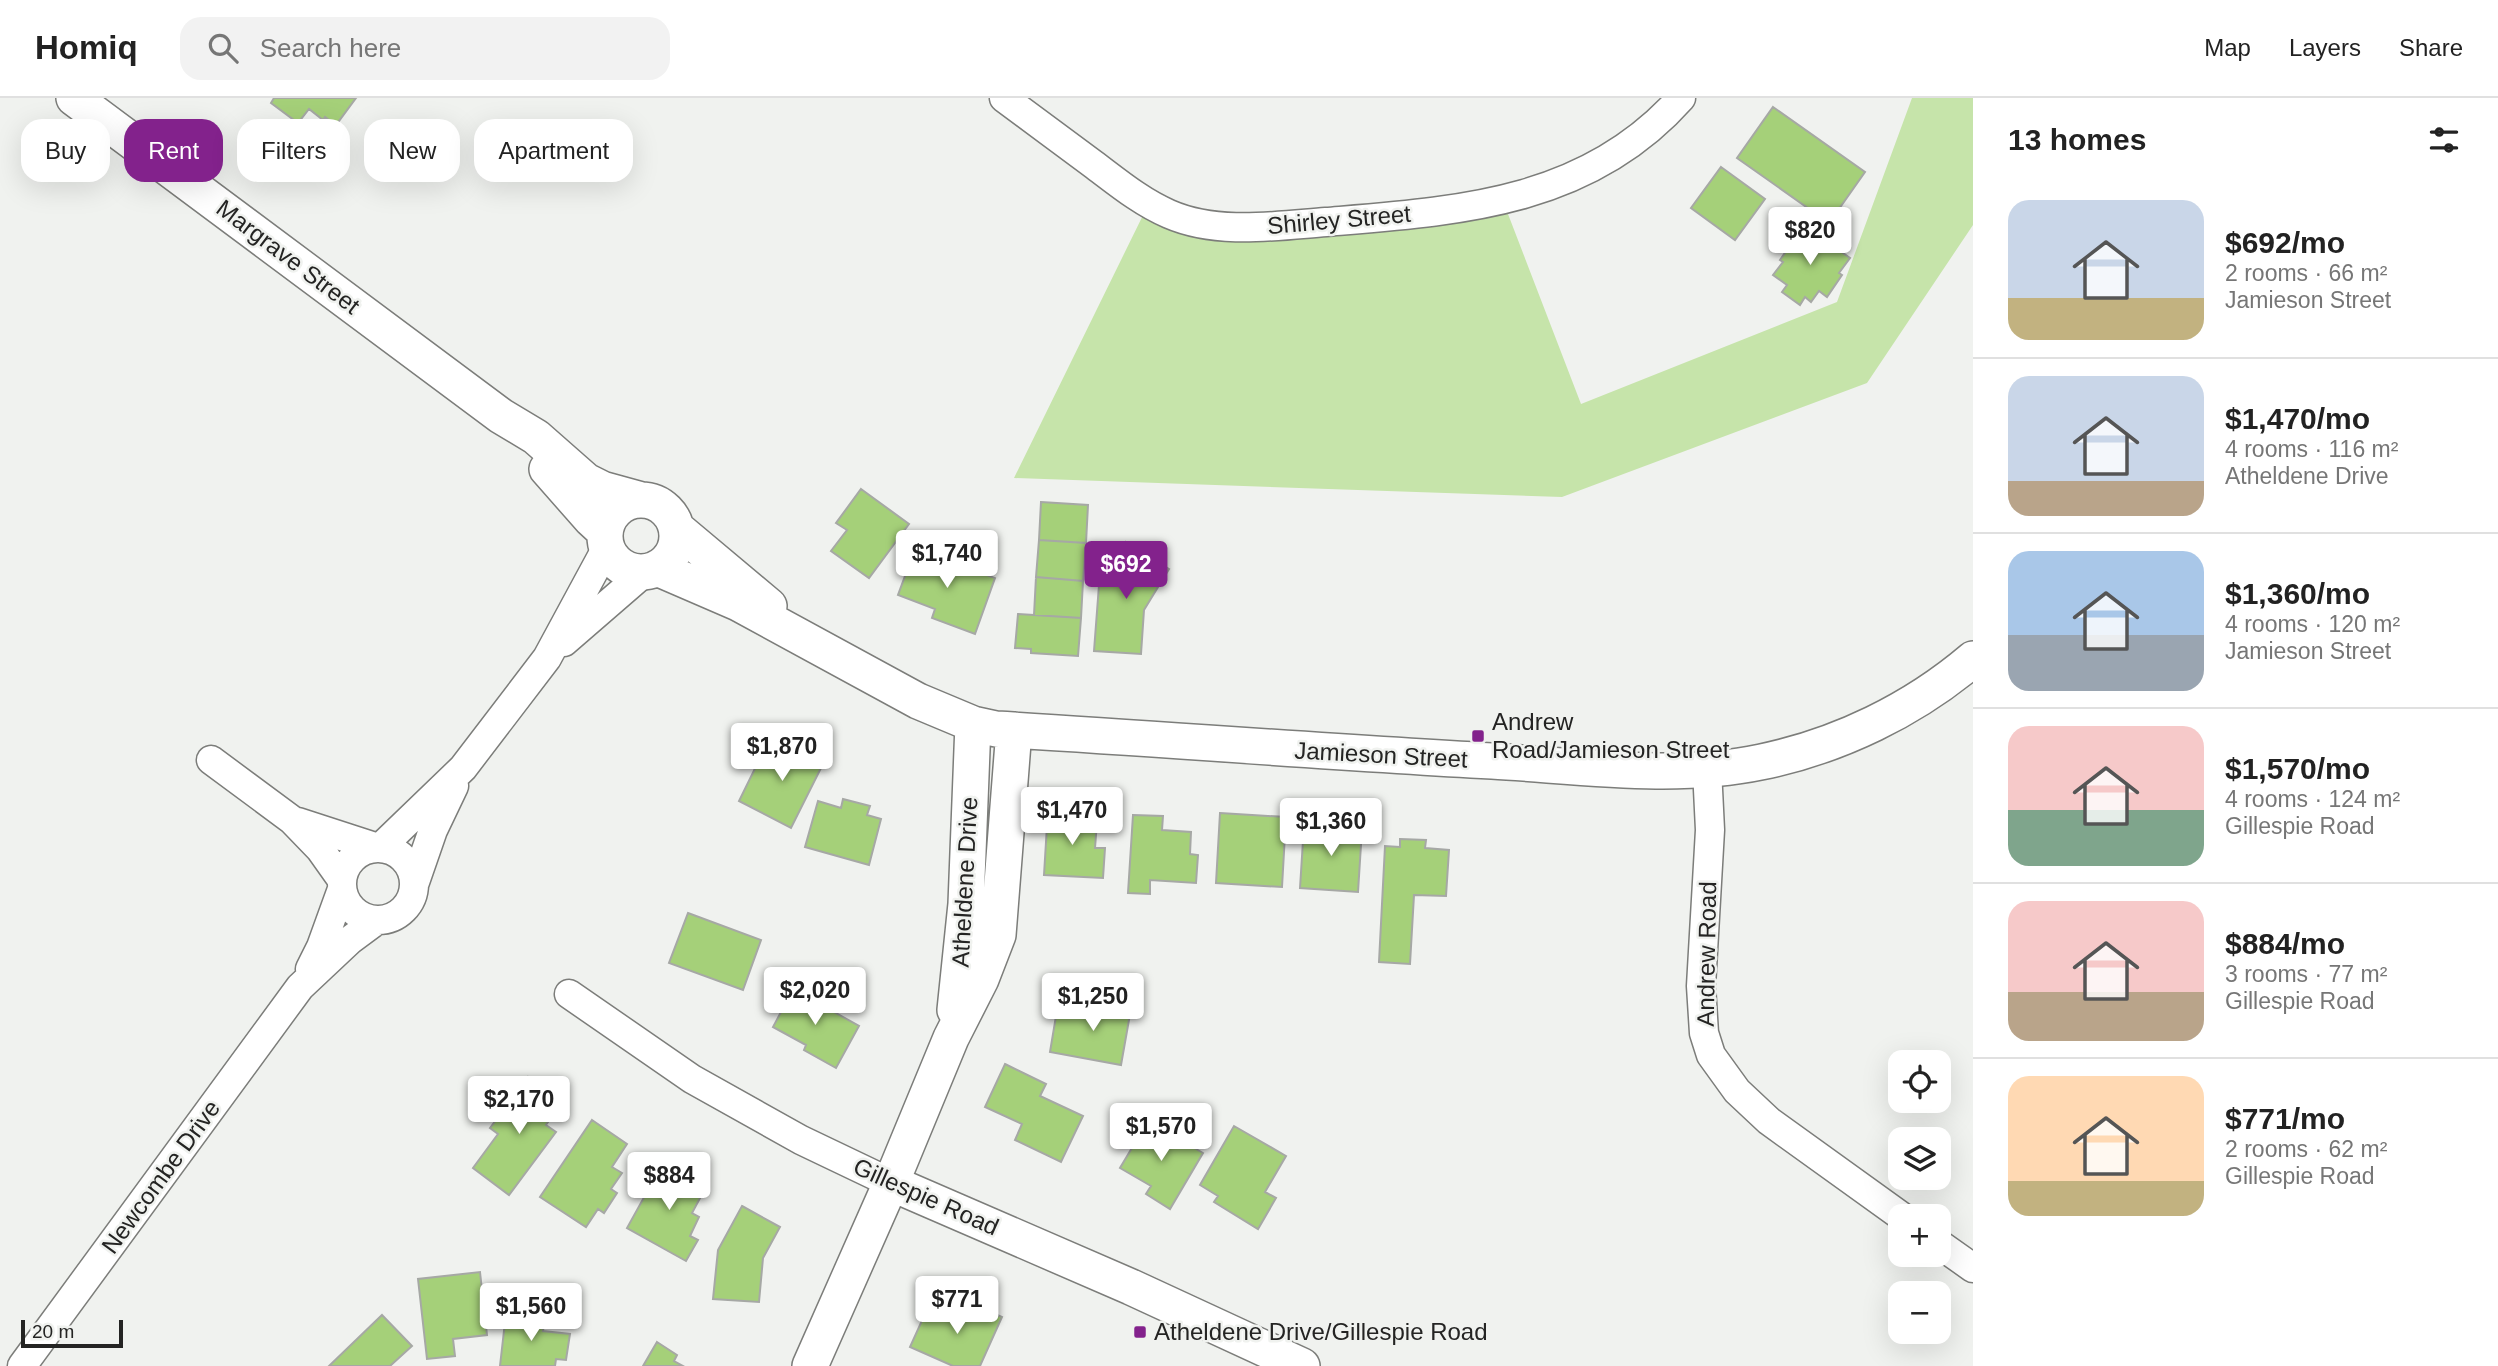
<!DOCTYPE html>
<html lang="en">
<head>
<meta charset="utf-8">
<style>
	:root { --surface:#fff; --page:#f2f2f2; --text:#222; --muted:#767676; --line:#e0e0e0; --accent:#83228c }
	body { margin:0; font-family:Arial,sans-serif; background:var(--page); color:var(--text); height:100vh; display:flex; flex-direction:column; font-size:26px; white-space:nowrap }
	* { box-sizing:border-box; margin:0 }
	p { font-size:23px; color:var(--muted) }
	.icon { flex:none; width:38px; height:38px; fill:none; stroke:currentColor; stroke-width:2; stroke-linecap:round; stroke-linejoin:round }
	.map { position:relative; flex:1; overflow:hidden }
	.panel { display:flex; flex-direction:column; background:var(--surface); width:525px }
	.panel>* { flex:none }
	.top-card { position:absolute; left:21px; top:21px; width:665px; height:63px; display:flex; gap:14px }
	.controls { position:absolute; left:1888px; top:952px; display:grid; gap:14px }
	.controls a { display:grid; place-items:center; width:63px; height:63px; border-radius:14px; background:var(--surface); box-shadow:0 7px 28px #0002; font-size:35px }
	.scale { position:absolute; left:21px; bottom:18px; width:102px; box-sizing:border-box; padding-left:7px; border:4px solid #242423; border-top:0; font-size:19px; line-height:24px; white-space:nowrap; color:#242423; -webkit-text-stroke:5px #f0f2ef; paint-order:stroke }
	.price { position:absolute; translate:-50% -60px; padding:0 16px; border-radius:7px; background:#fff; color:#222; font-size:23px; line-height:46px; filter:drop-shadow(0 2px 4px #0008) }
	.price::after { content:''; position:absolute; left:50%; top:42px; width:21px; height:16px; margin-left:-10px; background:inherit; clip-path:polygon(0 0,100% 0,50% 100%) }
	.price.current { background:var(--accent); color:#fff }
	ul { padding:0; list-style:none }
	li { display:flex; align-items:center; gap:21px; height:175px; padding:0 35px }
	li+li { border-top:2px solid var(--line) }
	li span { display:grid; place-items:center; flex:none; width:196px; height:140px; border-radius:21px; color:#555 }
	li>.icon { margin-inline-start:auto }
	span .icon { width:84px; height:84px; fill:#fffc; stroke-width:1 }
	li b { font-size:30px }
	h2 { display:flex; justify-content:space-between; align-items:center; height:84px; padding:0 35px; font-size:30px }
	.tag { padding:0 24px; border-radius:21px; background:var(--surface); box-shadow:0 7px 28px #0002; font-size:24px; line-height:63px }
	.tag.current { background:var(--accent); color:#fff }
	header { display:flex; align-items:center; gap:42px; box-sizing:border-box; height:98px; padding:0 35px; background:var(--surface); border-bottom:2px solid var(--line) }
	header strong { font-size:33px }
	nav { display:flex; gap:38px; margin-inline-start:auto; font-size:24px }
	.search { width:490px; height:63px; background:var(--page); display:flex; align-items:center; gap:18px; box-sizing:border-box; padding:0 24px; border-radius:21px; color:var(--muted); font-size:26px }
	main { display:flex; flex:1; min-height:0 }
	.map>svg:first-child { display:block }
	.green { fill:#c6e4aa }
	.building { fill:#a5d079; stroke:#a6a8a5; stroke-width:2 }
	.lines { fill:none; stroke-linecap:round; stroke-linejoin:round }
	.minor-casing { stroke:#7c7d7a; stroke-width:31 }
	.tertiary-casing { stroke:#7c7d7a; stroke-width:38 }
	.minor { stroke:#fff; stroke-width:28 }
	.tertiary { stroke:#fff; stroke-width:35 }
	.poi-dot { fill:#83228c; stroke:#f0f2ef; stroke-width:2.5 }
	.labels { text-anchor:middle; stroke-width:5; stroke-linejoin:round; paint-order:stroke }
	.street-label { font-size:24px; fill:#242423; stroke:#f0f2ef }
	.poi-label { font-size:24px; fill:#242423; stroke:#f0f2ef; text-anchor:start }
</style>
</head>
<body>
<header>
<strong>Homiq</strong>
<div class="search"><svg class="icon" aria-label="search" viewBox="0 0 24 24"><circle cx="10" cy="10" r="6"/><path d="M15 15l6 6"/></svg>Search here</div>
<nav><a>Map</a><a>Layers</a><a>Share</a></nav>
</header>
<main>
<div class="map">
<svg width="1973" height="1268" viewBox="0 0 1973 1268">
	<rect width="100%" height="100%" fill="#f0f2ef"/>
	<path class="green" d="M1912 0H1973V127L1867 285 1562 399 1014 380 1149 105 1190 123 1503 103 1581 306 1837 204Z"/>
	<path class="building" d="M274 0H356L336 27 325 19 323 22 309 11 298 25 271 5Z
		M1773 9 1865 74 1829 125 1737 60Z
		M1721 69 1765 101 1735 142 1691 110Z
		M1804 127 1850 160 1839 175 1842 177 1827 199 1819 193 1811 204 1805 199 1800 207 1782 194 1787 187 1773 177 1783 164 1780 162Z
		M861 391 909 426 869 480 831 453 847 432 836 425Z
		M1041 404 1088 407 1086 445 1039 442Z
		M1039 442 1086 445 1083 483 1036 479Z
		M1126 444 1169 471 1144 512 1141 556 1094 553 1099 487Z
		M915 451 995 480 975 536 932 520 935 511 898 497Z
		M1036 479 1083 483 1081 520 1034 517Z
		M1018 516 1081 520 1078 558 1031 555V551L1015 550Z
		M767 646 795 660 802 648 826 660 791 730 739 703Z
		M843 701 870 708 867 717 881 721 869 767 805 749 818 703 841 710Z
		M1048 711 1075 713 1074 722 1097 724 1095 750H1105L1103 780 1044 777Z
		M1220 715 1286 719 1282 789 1216 785Z
		M1133 717 1163 718 1162 732 1191 734 1190 756 1198 757 1196 785 1150 782V796L1128 795Z
		M1304 727 1362 731 1358 794 1300 790Z
		M1400 741 1426 742 1425 750 1449 752 1446 798 1414 797 1410 866 1379 864 1385 748 1400 749Z
		M688 815 761 842 743 892 669 865Z
		M788 888 859 928 836 970 804 952 806 947 773 929 781 914 775 911Z
		M1109 901 1132 905 1121 967 1050 954 1057 912 1087 917 1089 906 1107 909Z
		M1005 966 1046 986 1040 998 1083 1018 1061 1064 1015 1042 1022 1026 985 1009Z
		M528 979 562 1004 546 1027 556 1034 509 1097 473 1070 498 1036 490 1030Z
		M592 1022 627 1046 612 1069 622 1075 611 1091 617 1095 604 1115 598 1111 586 1129 540 1099Z
		M1148 1023 1203 1055 1170 1111 1146 1096 1151 1088 1120 1070Z
		M1234 1028 1286 1058 1265 1094 1276 1100 1258 1131 1214 1104 1218 1098 1200 1087Z
		M663 1065 706 1089 692 1115 699 1119 690 1138 698 1142 686 1163 627 1130Z
		M742 1108 780 1129 763 1160 759 1204 713 1201 718 1152Z
		M480 1174 487 1237 453 1241 455 1258 427 1261 418 1181Z
		M929 1207 954 1219 958 1208 977 1216 980 1209 1002 1219 980 1268H953L910 1249Z
		M506 1215 545 1220 543 1233 570 1236 566 1262 556 1261 555 1268H500Z
		M382 1217 412 1248 390 1268H329Z
		M657 1244 677 1257 674 1263 683 1268H643Z"/>
	<g class="lines">
		<g class="minor-casing">
			<path id="minor" d="M1004 0C1034 22 1063 44 1093 66 1117 84 1141 104 1169 116 1217 137 1275 128 1326 124 1458 113 1587 106 1681 0
				M564 544 646 473
				M211 662 292 722 320 751 342 782
				M1707 671 1710 732 1701 888 1704 935 1711 957 1737 993 1769 1023 1901 1118
				M298 724 375 749
				M380 750 463 670 547 560 607 449
				M342 786a36 36 0 1 1 72 0a36 36 0 1 1-72 0Z
				M415 784 433 732 454 688
				M310 871 321 849 342 791
				M569 896 692 981 801 1042 891 1085
				M1939 1146 1973 1170
				M22 1268 300 889 350 842 377 822"/>
		</g>
		<g class="tertiary-casing">
			<path id="tertiary" d="M74 0 501 318 536 339 586 383 602 391 642 402
				M547 371 591 421 604 433
				M605 438a36 36 0 1 1 72 0a36 36 0 1 1-72 0Z
				M676 430 769 508
				M657 470 738 505 918 603 973 626 996 631C1162 641 1327 654 1492 663 1579 668 1676 682 1761 664 1839 648 1913 612 1973 561
				M955 912 966 806 973 626
				M891 1085 1131 1189 1302 1268
				M810 1268 891 1085 951 940 981 881 998 837 1014 632"/>
		</g>
		<use href="#minor" class="minor"/>
		<use href="#tertiary" class="tertiary"/>
	</g>
	<g class="poi-dot">
		<rect x="1471" y="631" width="14" height="14" rx="3.5"/>
		<rect x="1133" y="1227" width="14" height="14" rx="3.5"/>
	</g>
	<g class="labels">
		<g class="street-label">
			<text transform="translate(1339 122) rotate(-5)" y="8">Shirley Street</text>
			<text transform="translate(288 159) rotate(37)" y="8">Margrave Street</text>
			<text transform="translate(1381 657) rotate(3)" y="8">Jamieson Street</text>
			<text transform="translate(965 784) rotate(-87)" y="8">Atheldene Drive</text>
			<text transform="translate(1707 856) rotate(-89)" y="8">Andrew Road</text>
			<text transform="translate(161 1079) rotate(-54)" y="8">Newcombe Drive</text>
			<text transform="translate(926 1099) rotate(24)" y="8">Gillespie Road</text>
		</g>
		<g class="poi-label">
			<text x="1492" y="632">Andrew<tspan x="1492" dy="28">Road/Jamieson Street</tspan></text>
			<text x="1154" y="1242">Atheldene Drive/Gillespie Road</text>
		</g>
	</g>
</svg>
<div class="controls">
<a><svg class="icon" aria-label="locate" viewBox="0 0 24 24"><circle cx="12" cy="12" r="6"/><path d="M12 2v4M12 18v4M2 12h4M18 12h4"/></svg></a>
<a><svg class="icon" aria-label="layers" viewBox="0 0 24 24"><path d="M12 4l9 5-9 5-9-5zM3 14l9 5 9-5"/></svg></a>
<a>+</a>
<a>−</a>
</div>
<div class="scale">20 m</div>
<b class="price" style="left:1810px;top:169px">$820</b>
<b class="price" style="left:947px;top:492px">$1,740</b>
<b class="price current" style="left:1126px;top:503px">$692</b>
<b class="price" style="left:782px;top:685px">$1,870</b>
<b class="price" style="left:1072px;top:749px">$1,470</b>
<b class="price" style="left:1331px;top:760px">$1,360</b>
<b class="price" style="left:815px;top:929px">$2,020</b>
<b class="price" style="left:1093px;top:935px">$1,250</b>
<b class="price" style="left:519px;top:1038px">$2,170</b>
<b class="price" style="left:1161px;top:1065px">$1,570</b>
<b class="price" style="left:669px;top:1114px">$884</b>
<b class="price" style="left:957px;top:1238px">$771</b>
<b class="price" style="left:531px;top:1245px">$1,560</b>
<div class="top-card">
<a class="tag">Buy</a>
<a class="tag current">Rent</a>
<a class="tag">Filters</a>
<a class="tag">New</a>
<a class="tag">Apartment</a>
</div>
</div>
<section class="panel">
<h2>13 homes<svg class="icon" aria-label="filters" viewBox="0 0 24 24"><path d="M4 7h16M4 17h16"/><circle cx="9" cy="7" r="2"/><circle cx="15" cy="17" r="2"/></svg></h2>
<ul>
<li><span style="background:linear-gradient(#c9d6e8 70%,#c2b280 0)"><svg class="icon" aria-label="home" viewBox="0 0 24 24"><path d="M3 11l9-7 9 7M6 9v11h12V9"/></svg></span><div><b>$692/mo</b><p>2 rooms · 66 m²</p><p>Jamieson Street</p></div></li>
<li><span style="background:linear-gradient(#c9d6e8 75%,#b9a48a 0)"><svg class="icon" aria-label="home" viewBox="0 0 24 24"><path d="M3 11l9-7 9 7M6 9v11h12V9"/></svg></span><div><b>$1,470/mo</b><p>4 rooms · 116 m²</p><p>Atheldene Drive</p></div></li>
<li><span style="background:linear-gradient(#a9c7e8 60%,#9aa5b1 0)"><svg class="icon" aria-label="home" viewBox="0 0 24 24"><path d="M3 11l9-7 9 7M6 9v11h12V9"/></svg></span><div><b>$1,360/mo</b><p>4 rooms · 120 m²</p><p>Jamieson Street</p></div></li>
<li><span style="background:linear-gradient(#f6c9c9 60%,#7fa58c 0)"><svg class="icon" aria-label="home" viewBox="0 0 24 24"><path d="M3 11l9-7 9 7M6 9v11h12V9"/></svg></span><div><b>$1,570/mo</b><p>4 rooms · 124 m²</p><p>Gillespie Road</p></div></li>
<li><span style="background:linear-gradient(#f6c9c9 65%,#b9a48a 0)"><svg class="icon" aria-label="home" viewBox="0 0 24 24"><path d="M3 11l9-7 9 7M6 9v11h12V9"/></svg></span><div><b>$884/mo</b><p>3 rooms · 77 m²</p><p>Gillespie Road</p></div></li>
<li><span style="background:linear-gradient(#ffd9b3 75%,#c2b280 0)"><svg class="icon" aria-label="home" viewBox="0 0 24 24"><path d="M3 11l9-7 9 7M6 9v11h12V9"/></svg></span><div><b>$771/mo</b><p>2 rooms · 62 m²</p><p>Gillespie Road</p></div></li>
</ul>
</section>
</main>
</body>
</html>
